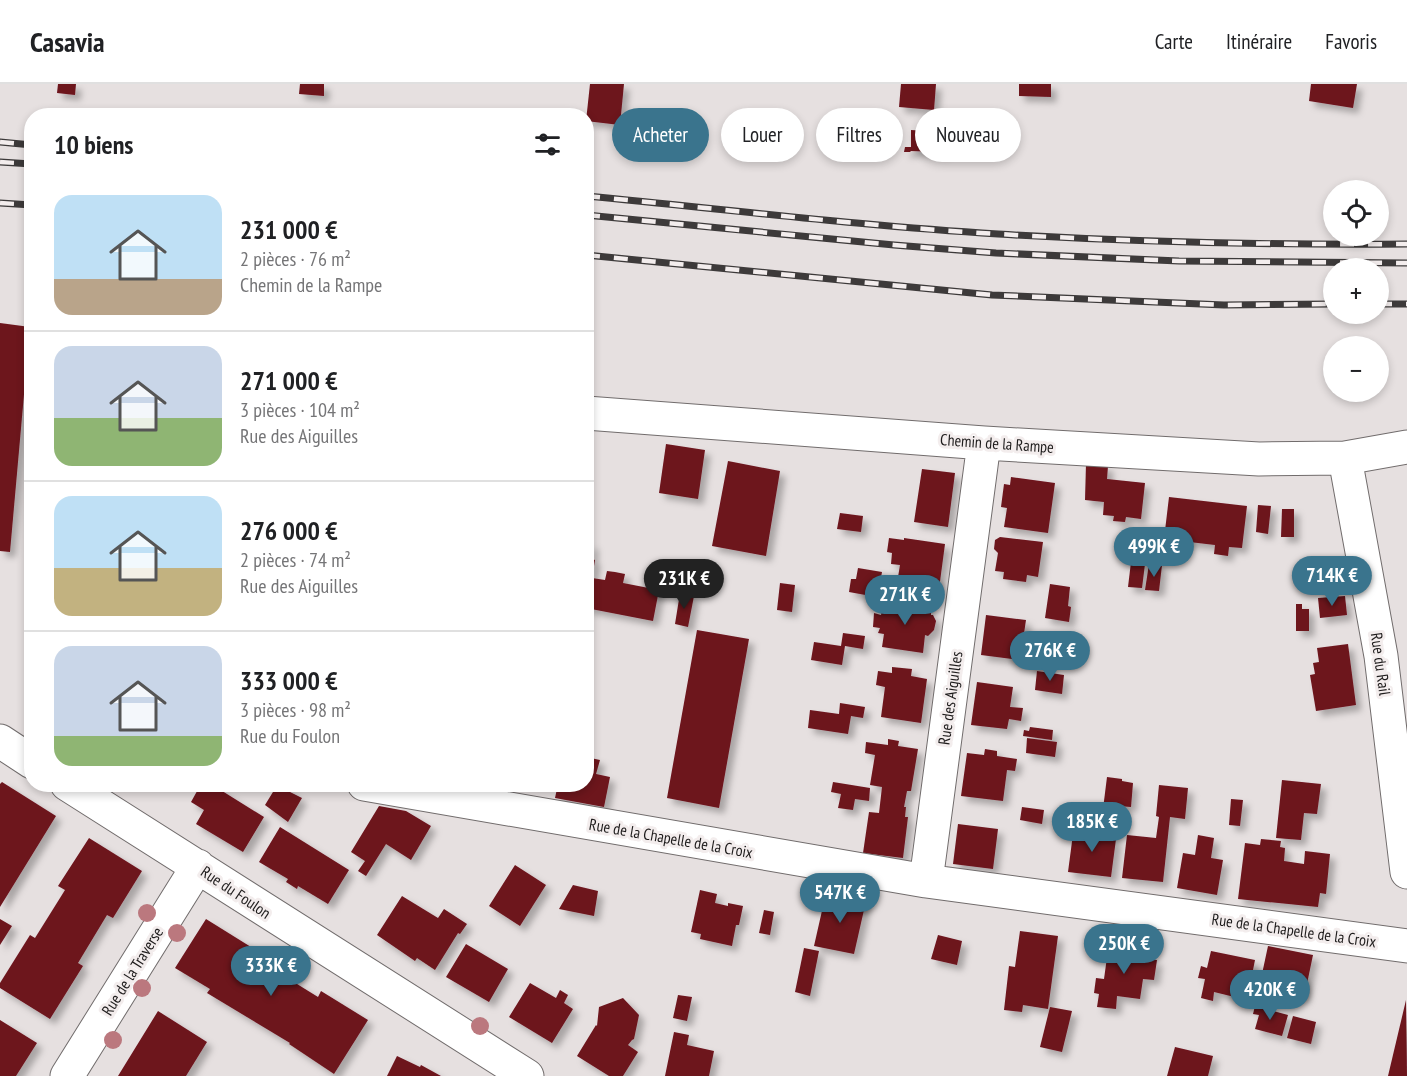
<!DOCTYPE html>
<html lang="fr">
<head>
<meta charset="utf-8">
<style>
	:root { --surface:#fff; --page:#f6f6f6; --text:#202124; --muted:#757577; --line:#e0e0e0; --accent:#3a748d }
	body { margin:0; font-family:"PT Sans Narrow",sans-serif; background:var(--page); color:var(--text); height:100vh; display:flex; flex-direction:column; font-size:22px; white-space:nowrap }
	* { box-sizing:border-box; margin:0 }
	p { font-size:20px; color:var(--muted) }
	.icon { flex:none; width:33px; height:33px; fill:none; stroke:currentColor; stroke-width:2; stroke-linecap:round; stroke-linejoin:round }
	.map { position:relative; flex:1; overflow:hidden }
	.details { position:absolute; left:24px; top:24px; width:570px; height:684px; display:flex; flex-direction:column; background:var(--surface); border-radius:24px; box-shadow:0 3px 9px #0003 }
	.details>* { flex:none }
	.top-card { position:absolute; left:612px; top:24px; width:570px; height:54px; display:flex; gap:12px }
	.controls { position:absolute; left:1323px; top:96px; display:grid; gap:12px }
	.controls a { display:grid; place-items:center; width:66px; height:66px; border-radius:50%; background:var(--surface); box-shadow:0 3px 9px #0003; font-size:30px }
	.price { position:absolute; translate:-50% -51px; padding:0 14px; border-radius:21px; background:var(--accent); color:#fff; font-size:20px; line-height:39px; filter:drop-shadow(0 2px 3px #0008) }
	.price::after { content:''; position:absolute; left:50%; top:36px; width:18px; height:14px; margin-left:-9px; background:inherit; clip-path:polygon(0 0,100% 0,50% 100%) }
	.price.selected { background:#222; color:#fff }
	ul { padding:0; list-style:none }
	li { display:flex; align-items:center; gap:18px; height:150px; padding:0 30px }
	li+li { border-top:2px solid var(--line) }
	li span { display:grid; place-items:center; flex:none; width:168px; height:120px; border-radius:18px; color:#555 }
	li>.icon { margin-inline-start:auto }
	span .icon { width:72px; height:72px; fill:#fffc; stroke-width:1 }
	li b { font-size:26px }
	h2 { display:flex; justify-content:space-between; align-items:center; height:72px; padding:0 30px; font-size:26px }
	.tag { padding:0 21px; border-radius:27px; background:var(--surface); box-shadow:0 3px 9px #0003; font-size:21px; line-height:54px }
	.tag.selected { background:var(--accent); color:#fff }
	header { display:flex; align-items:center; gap:36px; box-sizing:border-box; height:84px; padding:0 30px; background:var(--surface); border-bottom:2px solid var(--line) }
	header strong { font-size:28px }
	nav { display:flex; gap:33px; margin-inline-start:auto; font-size:21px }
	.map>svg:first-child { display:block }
	.building { fill:#6d141e; filter:url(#shadow) }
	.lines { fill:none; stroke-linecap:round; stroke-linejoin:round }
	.minor-casing { stroke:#716c6c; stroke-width:35 }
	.minor { stroke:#fff; stroke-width:33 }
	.rail-casing { stroke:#3d3a3a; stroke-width:7 }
	.rail { stroke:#f3eded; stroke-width:4.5; stroke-dasharray:14; stroke-linecap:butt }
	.tree { fill:#bb787e }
	.labels { text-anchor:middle; stroke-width:6; stroke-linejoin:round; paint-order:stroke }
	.street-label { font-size:16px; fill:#1e1c1c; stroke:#f3eded }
</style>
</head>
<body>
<header>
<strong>Casavia</strong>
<nav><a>Carte</a><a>Itinéraire</a><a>Favoris</a></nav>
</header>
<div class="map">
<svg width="1407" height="992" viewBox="0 0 1407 992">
	<defs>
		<filter id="shadow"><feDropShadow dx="5.5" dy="5.5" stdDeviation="3" flood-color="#0004"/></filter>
	</defs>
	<rect width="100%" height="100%" fill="#e6e0e0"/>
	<path class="building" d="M58 0H76L75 11 57 9Z
		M300 0H324V12L299 10Z
		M590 0H624L620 41 586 37Z
		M901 0H936L934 26 899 23Z
		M1019 0H1051V13L1019 12Z
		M1311 0H1357L1353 24 1309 17Z
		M739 36 765 37 763 62 737 60Z
		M911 46 945 48 944 68 910 67 911 68H904L905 63H911Z
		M0 239 30 243 10 468 0 467Z
		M666 360 705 366 698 415 659 409Z
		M728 377 780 387 766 472 712 462Z
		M1086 380 1108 382 1107 395 1145 399 1141 435 1126 433 1125 438 1113 437 1114 432 1103 431 1104 418 1085 416Z
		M922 385 955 389 948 443 914 438Z
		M1011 393 1055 399 1048 449 1004 443 1007 424 1001 423 1004 400 1010 401Z
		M1169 413 1247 422 1242 464 1229 463 1228 472 1214 470 1215 461 1164 455Z
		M1258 421 1271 422 1268 450 1256 448Z
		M1282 425H1294V453H1281Z
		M840 429 863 432 861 448 837 445Z
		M1000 453 1043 458 1038 493 1027 491 1026 498 1003 495 1004 488 995 487 998 469 994 465 995 456Z
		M889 454 904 456V454L945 460 939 505 897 499 900 481 891 480 892 469 887 468Z
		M588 460H593L592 475 595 476 592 494 605 496 607 487 615 488 625 490 623 499 659 506 653 537 586 524Z
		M1131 478 1145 480 1142 504 1128 503Z
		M1149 480 1162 481 1159 507 1145 506Z
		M858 484 882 488 880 499 873 498 871 512 849 508 851 495H856Z
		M780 499 795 501 792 528 777 526Z
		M1050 500 1070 503 1068 522 1071 523 1069 538 1045 534Z
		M680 509 694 512 688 543 675 540Z
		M1345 512 1347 531 1320 534 1318 514Z
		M892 516 925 521 924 528 931 529V531H933L936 537 934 546 928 552 925 551 923 569 882 563 884 550 878 549 880 544 873 543 874 529 881 531 882 525H888L889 518H892Z
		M1296 520H1302V525H1309V547H1296Z
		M986 531 1026 536 1020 576 981 571Z
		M697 546 749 555 719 724 667 714Z
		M843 549 865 552 863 565 845 562 842 581 811 576 814 558 841 562Z
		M1348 560 1356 621 1316 627 1310 591 1315 590 1313 579 1319 578 1317 564Z
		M1031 566 1040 567 1037 585 1028 584Z
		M892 583 912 585 911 592 927 595 921 639 881 633 885 603 876 601 878 587 892 589Z
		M1037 587 1064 591 1062 610 1035 606Z
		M977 598 1013 603 1010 623 1023 624 1021 637 1009 635 1007 645 971 641Z
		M840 619 865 623 863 634 851 632 848 650 808 644 810 626 839 630Z
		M1030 643 1053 646 1052 656 1023 652 1024 646 1029 647Z
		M1027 654 1057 658 1055 673 1026 669Z
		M888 655 899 657 898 662 918 665 911 707H907L904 723H906L905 733H908L903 774 863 769 869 728 879 729 882 703 870 701 875 671 865 669 866 658 888 661Z
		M985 665 997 667V672L1017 675 1015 687 1007 686 1003 717 961 712 967 669 984 671Z
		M586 673 600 676 596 690 610 693 604 723 555 714 558 700H586Z
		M1107 693 1122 695V697L1133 699 1131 723 1119 722 1118 735 1102 733Z
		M1282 696 1321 700 1317 730 1304 729 1301 756 1276 754Z
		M2 698 56 732 0 823V700Z
		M833 698 870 704 869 717 855 715 853 726 838 724 841 710 831 708Z
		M201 700H211L264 733 243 768 196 740 204 726 191 718Z
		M1159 701 1188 704 1185 735 1170 733 1163 798 1122 794 1127 751 1156 754 1159 733 1156 732Z
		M276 703 292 705 290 708 302 714 288 738 265 721Z
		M1231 715 1243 716 1240 742 1229 741Z
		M379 722 406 727 431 742 411 776 386 760 366 792 358 787 365 777 351 768Z
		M1022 723 1044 726 1042 740 1020 736Z
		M958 740 998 745 993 785 953 780Z
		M1089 742 1105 744 1104 753 1116 755 1111 793 1068 788 1073 750 1088 752Z
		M280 743 349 786 328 820 298 802 297 805 286 798 288 795 259 778Z
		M1198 751 1214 754 1211 774 1223 776 1217 811 1177 804 1183 769 1195 771Z
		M89 754 142 787 113 834 107 831 78 879 83 882 50 935 0 904V899L30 851 35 854 65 806 58 802Z
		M1261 755 1281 757 1280 763 1285 764 1284 777 1304 780 1305 767 1330 770 1326 810 1320 809 1318 823 1238 815 1245 759 1260 761Z
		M515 781 546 801 520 842 489 822Z
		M573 801 598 807 594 832 559 825Z
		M700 806 717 810 715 819 728 822V819L743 822 739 841H736L732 862 700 855 701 850 691 848Z
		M826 809 866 817 854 870 814 862Z
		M402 812 438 834 444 825 467 840 460 850 458 849 435 886 417 874 415 877 377 851Z
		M764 826 774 828 770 851 759 849Z
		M0 835 12 842 0 861Z
		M206 835 280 881 276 887 318 913 321 907 368 936 334 990 289 960 290 959 207 909 210 905 175 884Z
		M1020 847 1058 852 1048 925 1023 921 1022 928 1004 926 1009 882 1015 883Z
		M938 851 962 857 957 881 931 875Z
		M1109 859 1147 864 1145 875 1157 876 1154 896 1143 895 1140 915 1117 912 1116 925 1097 923 1099 910 1094 909 1096 894 1104 895Z
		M466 860 508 885 489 918 446 893Z
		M1268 862 1313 871 1304 914 1259 904Z
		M804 864 819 867 810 912 795 908Z
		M1211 867 1255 876 1247 916 1214 908 1213 917 1201 914 1205 895 1198 894 1201 882 1207 884Z
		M530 899 556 914 560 906 568 911 564 919 573 925 552 959 509 933Z
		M678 911 692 913 687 937 673 934Z
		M623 914 639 931 634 955 632 956 628 961 638 968 623 992H609L577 972 596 941 597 942 599 923Z
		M1406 916 1407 992H1388Z
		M1255 922 1288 931 1282 952 1255 945 1259 931 1253 930Z
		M1050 923 1072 927 1062 968 1040 963Z
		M158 927 207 958 186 992H118Z
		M1293 932 1316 938 1311 960 1287 954Z
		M0 936 37 959 16 992H0Z
		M674 948 689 951 687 961 714 967 709 992H665Z
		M1175 963 1213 972 1208 992H1167Z
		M397 972 420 983 421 981 441 992H387Z"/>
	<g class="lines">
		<g class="minor-casing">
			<path id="minor" d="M586 329 984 359 1259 375 1345 374 1407 363
				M1345 374 1381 572 1407 788
				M0 657 32 678
				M67 700 527 992
				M364 700 926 797 1407 862
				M926 797 984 359
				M67 992 198 782"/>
		</g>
		<use href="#minor" class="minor"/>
		<g class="rail-casing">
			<path id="rail" d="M0 58 32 61
				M0 78 32 80
				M586 112C724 125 861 142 998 150 1134 158 1271 161 1407 160
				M0 119 32 121
				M586 131 894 161 996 169 1179 177 1407 179
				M586 171 992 211 1224 221 1334 220
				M1378 220H1407"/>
		</g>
		<use href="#rail" class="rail"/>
	</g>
	<g class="tree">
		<circle cx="147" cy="829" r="9"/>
		<circle cx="177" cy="849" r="9"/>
		<circle cx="142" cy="904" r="9"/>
		<circle cx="480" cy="942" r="9"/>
		<circle cx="113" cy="956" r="9"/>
	</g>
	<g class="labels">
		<g class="street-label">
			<text transform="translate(997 359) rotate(4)" y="6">Chemin de la Rampe</text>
			<text transform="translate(1381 580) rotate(82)" y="6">Rue du Rail</text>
			<text transform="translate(950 614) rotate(-82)" y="6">Rue des Aiguilles</text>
			<text transform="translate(671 754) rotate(10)" y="6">Rue de la Chapelle de la Croix</text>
			<text transform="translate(236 808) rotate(34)" y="6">Rue du Foulon</text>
			<text transform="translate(1294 846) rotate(8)" y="6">Rue de la Chapelle de la Croix</text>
			<text transform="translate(132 887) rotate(-58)" y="6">Rue de la Traverse</text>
		</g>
	</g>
</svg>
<div class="controls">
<a><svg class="icon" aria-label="locate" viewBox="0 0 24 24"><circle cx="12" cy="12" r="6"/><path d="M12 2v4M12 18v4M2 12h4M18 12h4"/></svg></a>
<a>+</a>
<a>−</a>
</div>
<b class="price" style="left:1154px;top:494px">499K €</b>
<b class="price" style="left:1332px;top:523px">714K €</b>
<b class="price selected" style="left:684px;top:526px">231K €</b>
<b class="price" style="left:905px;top:542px">271K €</b>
<b class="price" style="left:1050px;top:598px">276K €</b>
<b class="price" style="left:1092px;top:769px">185K €</b>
<b class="price" style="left:840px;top:840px">547K €</b>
<b class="price" style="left:1124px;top:891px">250K €</b>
<b class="price" style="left:271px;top:913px">333K €</b>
<b class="price" style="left:1270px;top:937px">420K €</b>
<div class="top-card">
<a class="tag selected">Acheter</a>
<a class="tag">Louer</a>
<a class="tag">Filtres</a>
<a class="tag">Nouveau</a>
</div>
<section class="details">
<h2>10 biens<svg class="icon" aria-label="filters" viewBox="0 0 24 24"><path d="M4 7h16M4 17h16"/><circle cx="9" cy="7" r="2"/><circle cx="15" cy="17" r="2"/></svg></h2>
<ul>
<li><span style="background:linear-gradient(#bfe0f5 70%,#b9a48a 0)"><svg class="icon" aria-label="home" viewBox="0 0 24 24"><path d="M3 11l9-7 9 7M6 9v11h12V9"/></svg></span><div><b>231 000 €</b><p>2 pièces · 76 m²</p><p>Chemin de la Rampe</p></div></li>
<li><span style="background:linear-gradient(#c9d6e8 60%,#8fb573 0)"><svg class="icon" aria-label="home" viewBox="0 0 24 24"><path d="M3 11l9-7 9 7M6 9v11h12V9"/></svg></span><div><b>271 000 €</b><p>3 pièces · 104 m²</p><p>Rue des Aiguilles</p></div></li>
<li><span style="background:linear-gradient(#bfe0f5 60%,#c2b280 0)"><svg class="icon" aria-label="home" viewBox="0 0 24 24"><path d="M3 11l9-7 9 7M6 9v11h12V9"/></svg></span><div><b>276 000 €</b><p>2 pièces · 74 m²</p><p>Rue des Aiguilles</p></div></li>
<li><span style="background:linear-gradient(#c9d6e8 75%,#8fb573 0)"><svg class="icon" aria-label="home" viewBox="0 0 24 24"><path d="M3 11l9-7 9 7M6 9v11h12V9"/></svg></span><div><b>333 000 €</b><p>3 pièces · 98 m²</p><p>Rue du Foulon</p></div></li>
</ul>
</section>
</div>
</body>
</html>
